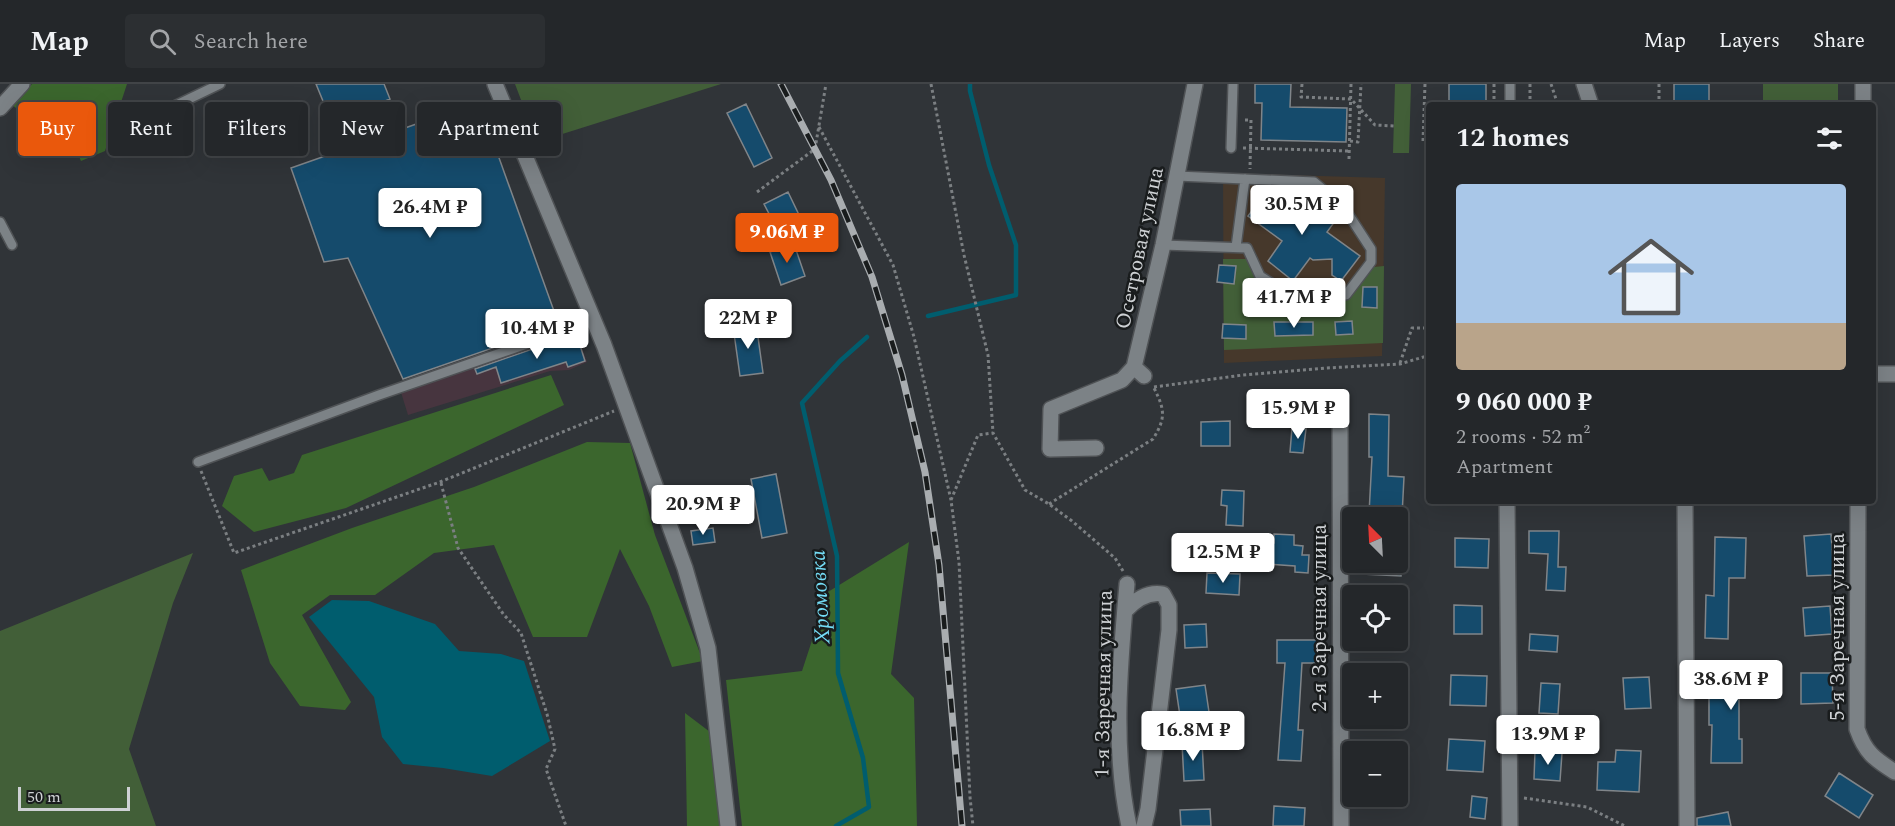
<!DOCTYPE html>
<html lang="en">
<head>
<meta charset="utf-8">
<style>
	:root { --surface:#24272a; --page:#2c2f32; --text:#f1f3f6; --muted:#a3a5a8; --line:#414447; --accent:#ea580c }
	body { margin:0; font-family:Spectral,serif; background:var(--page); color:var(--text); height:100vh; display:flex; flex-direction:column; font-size:22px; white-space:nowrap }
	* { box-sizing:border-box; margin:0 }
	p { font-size:20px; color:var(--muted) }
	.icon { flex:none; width:33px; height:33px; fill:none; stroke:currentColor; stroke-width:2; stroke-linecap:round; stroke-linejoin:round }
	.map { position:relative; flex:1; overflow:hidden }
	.side { position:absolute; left:1426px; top:18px; width:450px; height:402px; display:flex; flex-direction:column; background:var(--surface); border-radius:6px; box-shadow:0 6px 24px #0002,0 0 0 2px var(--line) }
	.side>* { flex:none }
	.hud { position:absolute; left:18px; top:18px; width:570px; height:54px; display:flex; gap:12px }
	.needle { width:39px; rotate:336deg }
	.controls { position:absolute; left:1342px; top:423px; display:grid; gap:12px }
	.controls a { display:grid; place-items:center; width:66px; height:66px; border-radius:6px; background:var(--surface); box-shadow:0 6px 24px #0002,0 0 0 2px var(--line); font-size:30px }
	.scale { position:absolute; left:18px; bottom:15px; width:112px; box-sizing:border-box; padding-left:6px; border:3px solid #ced1d4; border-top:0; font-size:16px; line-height:21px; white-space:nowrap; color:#ced1d4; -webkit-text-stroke:4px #191c1d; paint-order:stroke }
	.price { position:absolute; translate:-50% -51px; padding:0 14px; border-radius:6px; background:#fff; color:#222; font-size:20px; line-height:39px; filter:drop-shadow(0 2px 3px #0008) }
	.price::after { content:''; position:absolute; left:50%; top:36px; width:18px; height:14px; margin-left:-9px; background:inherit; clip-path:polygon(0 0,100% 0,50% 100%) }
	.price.selected { background:var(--accent); color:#fff }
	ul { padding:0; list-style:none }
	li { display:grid; align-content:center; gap:12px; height:318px; padding:0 30px }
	li span { display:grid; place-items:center; height:186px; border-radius:6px; color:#555 }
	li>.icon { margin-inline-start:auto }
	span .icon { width:108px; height:108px; fill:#fffc; stroke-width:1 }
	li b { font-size:26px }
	h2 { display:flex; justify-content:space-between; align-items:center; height:72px; padding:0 30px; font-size:26px }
	.pill { padding:0 21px; border-radius:6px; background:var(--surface); box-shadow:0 6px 24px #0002,0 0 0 2px var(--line); font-size:21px; line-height:54px }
	.pill.selected { background:var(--accent); color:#fff }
	header { display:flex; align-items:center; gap:36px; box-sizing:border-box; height:84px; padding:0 30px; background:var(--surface); border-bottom:2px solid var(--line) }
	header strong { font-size:28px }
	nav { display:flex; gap:33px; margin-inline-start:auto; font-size:21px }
	.search { width:420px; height:54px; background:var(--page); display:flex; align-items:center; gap:15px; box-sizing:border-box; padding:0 21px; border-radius:6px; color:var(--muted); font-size:22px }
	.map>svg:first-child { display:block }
	.commercial { fill:#47353f }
	.education { fill:#46382b }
	.green { fill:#425f38 }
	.forest { fill:#3b662d }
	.water { fill:#005d6e }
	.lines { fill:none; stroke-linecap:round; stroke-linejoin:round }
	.stream { stroke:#005d6e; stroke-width:4.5 }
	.building { fill:#154b6c; stroke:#808589; stroke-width:1.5 }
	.lane-casing { stroke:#4f5255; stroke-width:12 }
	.street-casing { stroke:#4f5255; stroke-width:18 }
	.path { stroke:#7b7f82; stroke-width:3; stroke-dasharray:3 3; stroke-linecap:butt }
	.lane { stroke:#7c8286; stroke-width:9 }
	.street { stroke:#7c8286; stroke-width:15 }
	.rail-casing { stroke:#a9adb0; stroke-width:7 }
	.rail { stroke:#191c1d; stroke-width:4.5; stroke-dasharray:14; stroke-linecap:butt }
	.labels { text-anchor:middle; stroke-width:5; stroke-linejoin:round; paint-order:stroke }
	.street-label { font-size:21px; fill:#ced1d4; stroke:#191c1d }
	.water-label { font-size:22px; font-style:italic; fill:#74dcf5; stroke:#191c1d }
</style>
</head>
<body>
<header>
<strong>Map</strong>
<div class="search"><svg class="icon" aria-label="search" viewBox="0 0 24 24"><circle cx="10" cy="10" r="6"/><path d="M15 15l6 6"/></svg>Search here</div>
<nav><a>Map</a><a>Layers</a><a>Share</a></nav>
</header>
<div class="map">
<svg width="1895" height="742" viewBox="0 0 1895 742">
	<rect width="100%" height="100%" fill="#303438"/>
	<path class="commercial" d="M563 249 572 250 578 254 587 278 569 286 550 287 408 331 400 305Z"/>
	<path class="education" d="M1223 89 1385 94 1382 272 1224 279Z"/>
	<path class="green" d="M515 0H721L537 58Z
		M1395 0H1411L1409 69H1393Z
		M1763 0H1838V21H1763Z
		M1223 175H1247L1257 195 1288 216 1345 217 1374 183 1384 182 1383 259 1224 266Z
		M193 469 173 519 129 665 156 742H0V547Z"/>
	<path class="forest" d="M32 0H127L105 67 81 77 71 55 86 26 71 20 31 35 12 21Z
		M551 291 564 321 346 424 254 448 222 422 234 392 262 384 269 397 294 389 302 371Z
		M587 358 630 359 655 451 703 577 672 583 649 522 620 465 587 553H533L494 461 434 469 375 511H330L302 531 351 618 345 626 300 622 270 579 241 486 352 444 474 403Z
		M909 458 891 590 914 614 917 742H742L726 596 802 587 820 532 823 511Z
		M685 629 714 651 727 742H687Z"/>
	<path class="water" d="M332 516 369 517 435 540 459 567 501 570 524 577 550 657 492 692 443 684 403 680 382 653 374 613 309 533Z"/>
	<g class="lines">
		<path class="stream" d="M928 232 1016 211V161L989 81 970 7V0
			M836 742 869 723 863 674 838 589 837 472 802 319 840 277 867 253"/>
	</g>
	<path class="building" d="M316 0H384L390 15 332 39Z
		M1255 0H1291L1290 23 1347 24 1346 58 1261 56 1262 19H1255Z
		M1449 0H1486V21H1449Z
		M1674 0H1709V21H1674Z
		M479 18 559 241 403 295 348 174 324 178 291 84Z
		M746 20 772 74 754 83 727 29Z
		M1267 106 1300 130 1312 114 1338 133 1327 148 1360 172 1341 197 1332 191V175L1313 176 1310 174 1293 197 1268 177 1282 157 1248 132Z
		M788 108 800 133 777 145 764 120Z
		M794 160 805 192 781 201 770 168Z
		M1219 181 1236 182 1234 200 1217 198Z
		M1363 203H1377V224L1362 223Z
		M1352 237 1353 250 1336 251 1335 238Z
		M1274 238H1313V251L1275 252Z
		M756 239 763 289 740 292 733 242Z
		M1223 240 1246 241V255L1222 254Z
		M564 254 566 259 578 255 585 277 568 283 566 278 501 299 496 283 477 290 475 285Z
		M1369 330 1389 331 1388 392 1404 393 1402 432 1369 430 1372 373H1369Z
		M1230 337V362H1201V338Z
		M1292 344 1306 345 1303 369 1290 368Z
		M776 390 787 449 762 454 751 395Z
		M1222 406 1244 407 1243 442 1226 441 1227 422 1221 421Z
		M713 444 715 458 693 461 691 447Z
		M1529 447H1559L1558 483H1566L1565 507 1546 506 1548 470 1529 469Z
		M1274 450 1294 451V461L1303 462 1302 471H1309L1308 489 1295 488V482L1268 480 1269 459H1274Z
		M1831 450 1834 491 1807 492 1804 452Z
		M1715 453 1746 454 1745 494H1729L1728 555 1705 554 1706 511 1714 512Z
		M1455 454 1489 455 1488 484 1455 483Z
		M1363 478H1402L1401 492 1362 490Z
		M1207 489 1240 490 1239 511 1206 509Z
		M1454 521 1482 522V550H1454Z
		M1830 522 1832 550 1805 552 1803 524Z
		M1206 540 1207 563 1185 564 1184 541Z
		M1530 550 1558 552 1557 568 1529 566Z
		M1277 556H1321V579H1302L1298 646H1303L1301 677 1278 676 1285 579H1277Z
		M1739 580H1765L1766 606H1739V655H1742V679H1711L1712 641H1709V593H1739Z
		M1801 589H1832L1833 619 1801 620Z
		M1451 591 1487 592 1486 622 1450 621Z
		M1649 593 1651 624 1625 625 1623 594Z
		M1541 599 1560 600 1558 630 1539 629Z
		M1205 601 1209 628 1180 632 1176 605Z
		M1449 655 1485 657 1483 688 1447 686Z
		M1202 658 1204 696 1184 697 1182 659Z
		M1616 666 1641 667 1639 708 1597 706 1598 678H1615Z
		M1535 667 1562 669 1560 697 1534 695Z
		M1839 689 1873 711 1859 734 1825 712Z
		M1472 712 1487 714 1485 735 1470 733Z
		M1274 722 1305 724 1304 742H1273Z
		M1210 725 1211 742H1181L1180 726Z
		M1728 728 1731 742H1697V734Z"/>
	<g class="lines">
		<g class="lane-casing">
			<path id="lane" d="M1510 0V21
				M139 39 220 0
				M1231 64 1233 0
				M0 138 12 161
				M1163 161 1247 164 1260 192 1290 211H1346L1371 178V165L1343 122 1314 98 1177 92
				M1236 163 1245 95
				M198 378 379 311 593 237"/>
		</g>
		<g class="street-casing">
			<path id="street" d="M495 0 604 261 685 484 708 564 728 742
				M1584 0 1591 21
				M1863 21V0
				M0 24 22 0
				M1874 290H1895
				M1144 292 1134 283 1163 161 1195 0
				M1340 326 1341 742
				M1096 364 1050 365 1051 325 1122 296 1134 283
				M1507 417 1510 742
				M1685 417 1687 742
				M1858 417 1857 645C1865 668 1874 675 1895 688
				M1127 500C1120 579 1112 664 1129 742
				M1125 527C1135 516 1147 507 1163 510L1169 521V546L1148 725 1144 742"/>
		</g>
		<path class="path" d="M931 0 964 171 988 271 993 349 1025 406 1049 420 1072 437 1115 474 1123 487
			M1302 0 1301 13 1351 15 1375 41 1394 42
			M1425 0 1423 57 1430 63
			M1530 0V21
			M1551 0 1558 21
			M1494 21V0
			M1659 21V0
			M1245 36H1251L1250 85
			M819 43 893 181 914 253 951 416 959 478 970 713 973 742
			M1350 57 1358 58 1361 0
			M1243 64 1349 67
			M1349 75 1351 0
			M757 108 815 65 826 0
			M1400 279 1412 244H1430
			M1154 303 1243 291 1326 284 1400 280 1430 271
			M201 387 234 469 440 398 614 327
			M441 399 458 464 504 531 521 549 547 630 555 665 546 685 566 742
			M951 416 978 351 993 349
			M1049 420 1153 355C1166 334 1165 326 1154 304
			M1524 714 1587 723 1625 742"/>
		<use href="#lane" class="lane"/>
		<use href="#street" class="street"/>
		<g class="rail-casing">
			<path id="rail" d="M781 0 831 96 872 193 902 291 925 388 939 481 962 742"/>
		</g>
		<use href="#rail" class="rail"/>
	</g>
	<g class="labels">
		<g class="street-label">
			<text transform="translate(1139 164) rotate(-78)" y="7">Осетровая улица</text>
			<text transform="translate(1319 534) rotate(-90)" y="7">2-я Заречная улица</text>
			<text transform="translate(1837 543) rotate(-90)" y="7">5-я Заречная улица</text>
			<text transform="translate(1103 600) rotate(-89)" y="7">1-я Заречная улица</text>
		</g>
		<g class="water-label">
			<text transform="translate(819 513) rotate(-93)" y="8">Хромовка</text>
		</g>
	</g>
</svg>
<div class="controls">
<a><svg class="needle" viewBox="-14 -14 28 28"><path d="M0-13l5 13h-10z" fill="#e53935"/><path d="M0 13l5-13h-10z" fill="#a3a5a8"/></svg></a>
<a><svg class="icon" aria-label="locate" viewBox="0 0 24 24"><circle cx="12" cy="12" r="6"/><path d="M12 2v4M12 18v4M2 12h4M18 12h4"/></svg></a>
<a>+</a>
<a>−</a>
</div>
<div class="scale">50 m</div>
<b class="price" style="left:1302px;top:152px">30.5M ₽</b>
<b class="price" style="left:430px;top:155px">26.4M ₽</b>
<b class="price selected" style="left:787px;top:180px">9.06M ₽</b>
<b class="price" style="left:1294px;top:245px">41.7M ₽</b>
<b class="price" style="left:748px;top:266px">22M ₽</b>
<b class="price" style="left:537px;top:276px">10.4M ₽</b>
<b class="price" style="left:1298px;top:356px">15.9M ₽</b>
<b class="price" style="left:703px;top:452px">20.9M ₽</b>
<b class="price" style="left:1223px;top:500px">12.5M ₽</b>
<b class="price" style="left:1731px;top:627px">38.6M ₽</b>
<b class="price" style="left:1193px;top:678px">16.8M ₽</b>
<b class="price" style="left:1548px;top:682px">13.9M ₽</b>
<div class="hud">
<a class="pill selected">Buy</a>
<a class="pill">Rent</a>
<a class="pill">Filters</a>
<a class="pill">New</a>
<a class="pill">Apartment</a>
</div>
<section class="side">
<h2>12 homes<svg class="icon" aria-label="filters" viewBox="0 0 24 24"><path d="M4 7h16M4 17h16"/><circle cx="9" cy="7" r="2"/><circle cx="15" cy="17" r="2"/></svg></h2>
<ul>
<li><span style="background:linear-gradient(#a9c7e8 75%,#b9a48a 0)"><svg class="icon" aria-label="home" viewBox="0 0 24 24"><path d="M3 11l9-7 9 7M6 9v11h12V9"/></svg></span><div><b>9 060 000 ₽</b><p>2 rooms · 52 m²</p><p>Apartment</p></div></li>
</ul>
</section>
</div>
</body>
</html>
